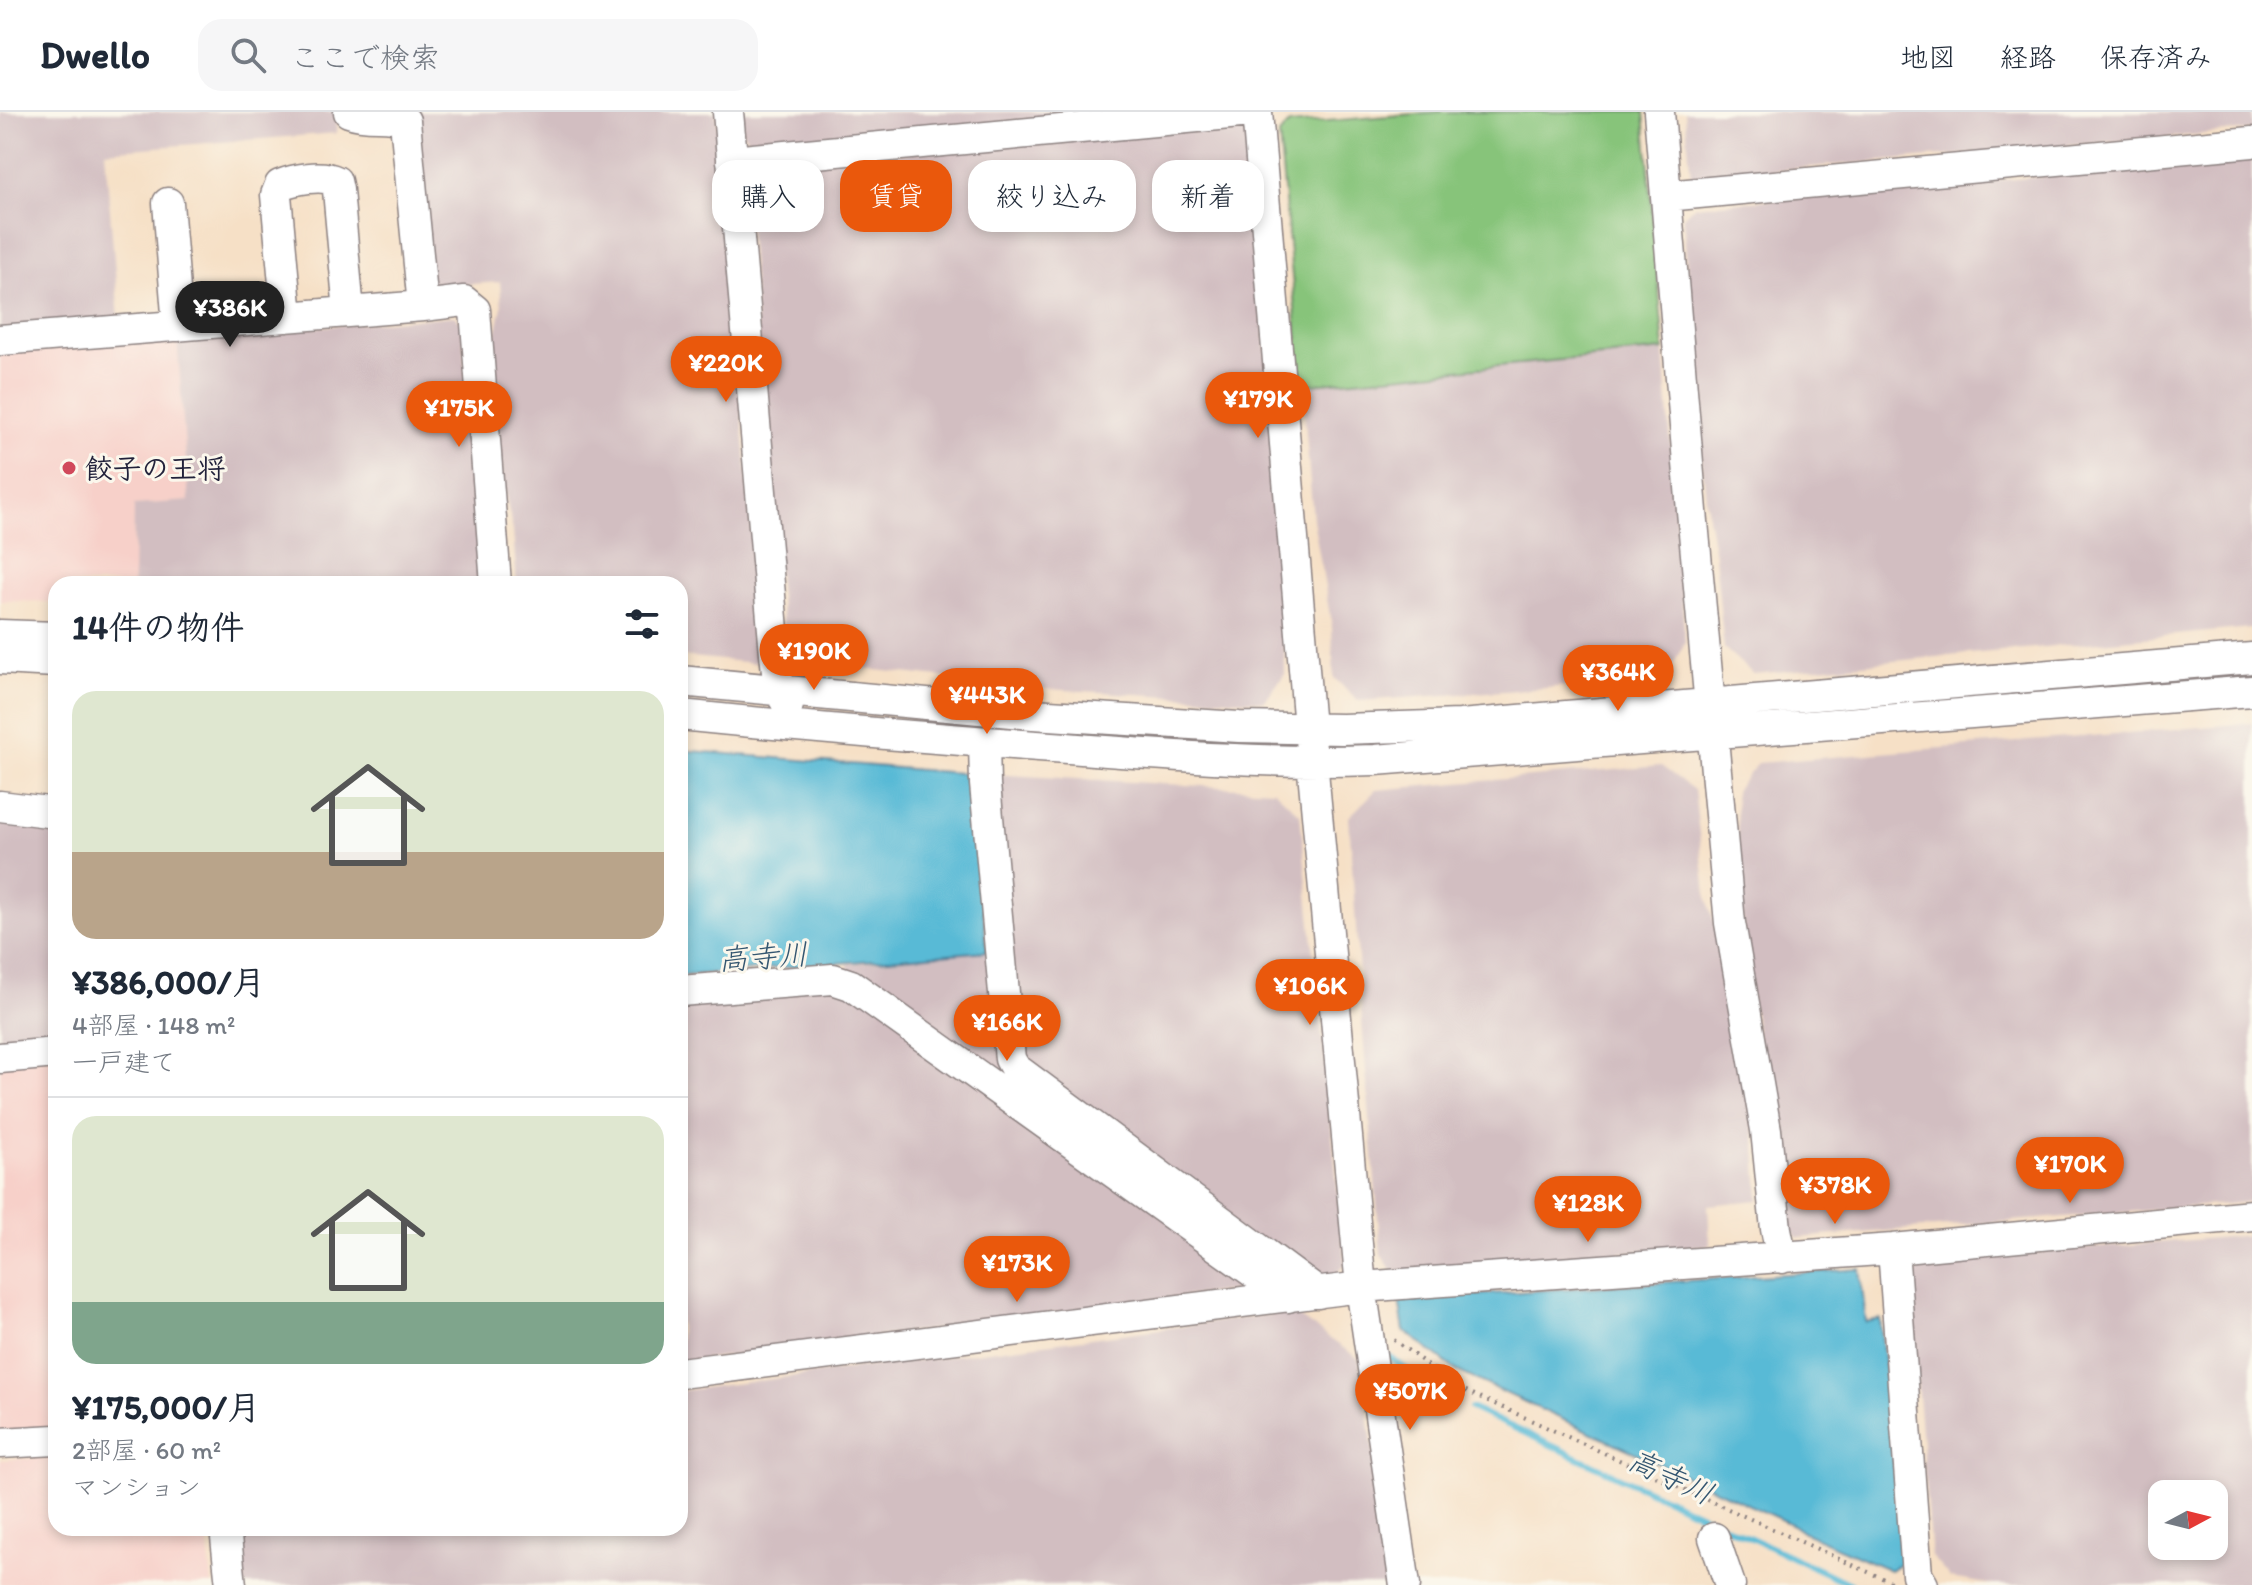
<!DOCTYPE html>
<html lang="ja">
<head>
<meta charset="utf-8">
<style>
	:root { --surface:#fff; --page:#f6f6f7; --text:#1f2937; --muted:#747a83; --line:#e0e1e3; --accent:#ea580c }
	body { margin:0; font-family:Itim,"Klee One",sans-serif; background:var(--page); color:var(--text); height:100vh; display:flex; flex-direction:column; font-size:30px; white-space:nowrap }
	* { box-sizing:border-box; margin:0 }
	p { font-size:26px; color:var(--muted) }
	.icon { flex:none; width:44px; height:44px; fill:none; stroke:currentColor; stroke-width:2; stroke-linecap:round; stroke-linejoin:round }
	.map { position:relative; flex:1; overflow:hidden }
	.panel { position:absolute; left:48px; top:464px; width:640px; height:960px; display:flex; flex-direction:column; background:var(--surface); border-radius:24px; box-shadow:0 4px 12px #0003 }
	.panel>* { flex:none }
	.top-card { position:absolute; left:712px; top:48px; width:760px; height:72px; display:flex; gap:16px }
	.needle { width:52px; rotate:83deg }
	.buttons { position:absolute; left:2148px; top:1368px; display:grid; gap:16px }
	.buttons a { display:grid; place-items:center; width:80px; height:80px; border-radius:16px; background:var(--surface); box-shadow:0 4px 12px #0003; font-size:40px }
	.price { position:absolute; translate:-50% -68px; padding:0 18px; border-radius:28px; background:var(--accent); color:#fff; font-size:26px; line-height:52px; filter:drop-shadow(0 2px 4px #0008) }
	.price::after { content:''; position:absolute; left:50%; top:48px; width:24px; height:18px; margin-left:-12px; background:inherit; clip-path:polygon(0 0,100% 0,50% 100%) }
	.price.selected { background:#222; color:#fff }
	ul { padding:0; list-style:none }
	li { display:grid; align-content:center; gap:16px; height:424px; padding:0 24px }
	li+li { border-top:2px solid var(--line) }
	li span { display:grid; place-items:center; height:248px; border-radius:24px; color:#555 }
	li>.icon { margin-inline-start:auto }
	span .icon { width:144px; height:144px; fill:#fffc; stroke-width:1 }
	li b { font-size:34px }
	h2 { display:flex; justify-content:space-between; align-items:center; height:96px; padding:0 24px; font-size:34px }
	.chip { padding:0 28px; border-radius:24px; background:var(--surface); box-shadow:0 4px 12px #0003; font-size:28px; line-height:72px }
	.chip.selected { background:var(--accent); color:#fff }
	header { display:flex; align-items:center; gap:48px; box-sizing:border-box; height:112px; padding:0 40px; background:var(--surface); border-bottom:2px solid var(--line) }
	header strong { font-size:38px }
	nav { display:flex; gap:44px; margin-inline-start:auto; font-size:28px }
	.search { width:560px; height:72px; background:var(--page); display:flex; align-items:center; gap:20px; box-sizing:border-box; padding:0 28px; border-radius:24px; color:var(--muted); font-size:30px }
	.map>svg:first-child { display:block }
	.built { fill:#f7d0c9 }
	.industrial { fill:#d2bec1; fill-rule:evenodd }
	.green { fill:#87c47a; stroke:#54735a; stroke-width:2 }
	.water { fill:#58bad6; stroke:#3d6e88; stroke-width:2 }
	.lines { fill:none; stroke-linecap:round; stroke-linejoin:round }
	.stream { stroke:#58bad6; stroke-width:6 }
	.minor-casing { stroke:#8c8180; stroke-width:33 }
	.path { stroke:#8c8180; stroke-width:4; stroke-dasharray:2 6; stroke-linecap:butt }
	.minor { stroke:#fff; stroke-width:30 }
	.poi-dot { fill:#d1495b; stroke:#fbf7ec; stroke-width:3 }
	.labels { text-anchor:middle; stroke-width:6; stroke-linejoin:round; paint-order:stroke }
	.poi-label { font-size:28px; font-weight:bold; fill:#22223b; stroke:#fbf7ec; text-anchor:start }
	.water-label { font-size:30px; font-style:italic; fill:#355771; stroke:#fbf7ec }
</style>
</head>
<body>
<header>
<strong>Dwello</strong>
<div class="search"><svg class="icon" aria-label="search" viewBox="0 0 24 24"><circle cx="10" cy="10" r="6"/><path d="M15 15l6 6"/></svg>ここで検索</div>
<nav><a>地図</a><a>経路</a><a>保存済み</a></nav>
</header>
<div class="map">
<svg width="2252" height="1473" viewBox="0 0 2252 1473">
	<rect width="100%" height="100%" fill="#fbf7ec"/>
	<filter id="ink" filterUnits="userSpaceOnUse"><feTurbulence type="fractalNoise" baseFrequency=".0125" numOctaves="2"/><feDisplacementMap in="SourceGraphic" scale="16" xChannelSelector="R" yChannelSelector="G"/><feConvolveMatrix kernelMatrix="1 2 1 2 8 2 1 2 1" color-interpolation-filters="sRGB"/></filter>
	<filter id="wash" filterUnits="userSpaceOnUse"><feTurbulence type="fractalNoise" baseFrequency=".006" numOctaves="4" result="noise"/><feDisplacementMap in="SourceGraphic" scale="32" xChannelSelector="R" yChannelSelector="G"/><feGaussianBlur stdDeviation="1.8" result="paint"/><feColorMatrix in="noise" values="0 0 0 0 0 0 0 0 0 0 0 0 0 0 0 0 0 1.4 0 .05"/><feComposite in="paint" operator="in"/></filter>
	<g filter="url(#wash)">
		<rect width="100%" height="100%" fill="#f6e0c6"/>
		<path class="built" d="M177 226 189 389 134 393 133 472H56V490L0 489V237Z
			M56 944V1318L0 1321V950Z
			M56 1345V1416H206L212 1473H0V1348Z"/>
		<path class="industrial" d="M0 0H336L337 21 105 39 119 207 0 217Z
			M408 0H716L762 539 755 551 680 544V472H517L513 419 503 370 492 239 502 195 500 170 430 175Z
			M741 0H1124L753 31 742 20Z
			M1685 0H2252V18L1691 65Z
			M1237 12 1248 23 1281 410 1285 562 1264 589 1046 577 795 549 784 531 744 65 758 54Z
			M2252 47V516L1753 562 1724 536 1715 443 1708 404 1700 330 1683 105 1694 94Z
			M454 204 462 212 480 472H133L134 393 189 389 177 226Z
			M1664 238 1685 531 1667 563 1547 576 1359 589 1334 566 1332 515 1313 407 1302 273Z
			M2252 611V1090L1798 1126 1788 1115 1745 845 1735 679 1758 651Z
			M1661 654 1694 678 1706 781 1723 844 1756 1034 1759 1088 1708 1093 1710 1133 1393 1160 1381 1143 1362 909 1349 705 1376 678Z
			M972 661 1274 678 1300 702 1345 1152 1331 1167 1293 1140 1238 1158 1234 1178 680 1250V886L848 865V852L990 839Z
			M0 702 56 711V930L0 935Z
			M2252 1123V1473H1994L1950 1466 1931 1444 1909 1170 1926 1150ZM2162 1382H2214V1434H2162Z
			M1292 1200 1359 1247 1394 1473H245L239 1416H680V1279Z"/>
		<path class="green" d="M1439 0H1644L1664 238 1302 273 1279 23 1289 12Z"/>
		<path class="water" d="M680 638 971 662 987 839 680 864Z
			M1860 1157 1866 1210 1880 1207 1903 1451 1890 1458 1804 1421 1793 1413 1457 1259 1404 1219 1399 1188Z"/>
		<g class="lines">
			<path class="stream" d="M1389 1245 1435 1277
				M1471 1296 1852 1473"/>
		</g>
	</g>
	<g filter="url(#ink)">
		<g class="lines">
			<g class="minor-casing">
				<path id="minor" d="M349 0C370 8 391 0 405 9L423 194
					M728 0 775 541 779 579 788 593
					M1257 0 1309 616 1361 1175 1405 1473
					M1659 0 1692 399 1730 811 1766 1018 1776 1117 1782 1146
					M732 49 1251 0
					M1666 84 2252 30
					M168 91 178 214
					M287 205 276 83 280 73C294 67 322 62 336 69L338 78 349 200
					M0 228 423 194 464 189 475 198 496 472
					M0 523 56 525
					M0 547 56 550
					M680 569 1033 602 1239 615 1342 617 1460 613 2252 546
					M680 603C809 616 938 627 1067 636 1170 644 1272 652 1375 648L2252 579
					M984 630 985 672 1010 947 1015 956 1318 1181
					M0 694 56 701
					M680 879 833 867 851 873 1288 1185
					M0 946 56 941
					M1893 1137 1917 1463 1923 1473
					M680 1261 1361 1175 1893 1137 2252 1103
					M0 1331 56 1328
					M225 1416 231 1473
					M1714 1426 1730 1473"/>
			</g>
			<path class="path" d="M1394 1228 1457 1275 1895 1472
				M1443 1291 1457 1275"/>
			<use href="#minor" class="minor"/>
		</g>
	</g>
	<circle class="poi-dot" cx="69" cy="356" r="8"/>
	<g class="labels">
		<g class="poi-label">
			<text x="85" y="366">餃子の王将</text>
		</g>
		<g class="water-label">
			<text transform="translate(763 845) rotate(-4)" y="10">高寺川</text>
			<text transform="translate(1671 1365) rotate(25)" y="10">高寺川</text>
		</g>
	</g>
</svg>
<div class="buttons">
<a><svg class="needle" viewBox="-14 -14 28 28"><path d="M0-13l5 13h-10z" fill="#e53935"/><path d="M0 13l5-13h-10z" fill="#747a83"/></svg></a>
</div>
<b class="price selected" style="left:230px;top:237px">¥386K</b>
<b class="price" style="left:726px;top:292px">¥220K</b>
<b class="price" style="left:1258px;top:328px">¥179K</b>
<b class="price" style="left:459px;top:337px">¥175K</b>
<b class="price" style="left:814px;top:580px">¥190K</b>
<b class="price" style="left:1618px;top:601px">¥364K</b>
<b class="price" style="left:987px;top:624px">¥443K</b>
<b class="price" style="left:1310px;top:915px">¥106K</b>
<b class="price" style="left:1007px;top:951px">¥166K</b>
<b class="price" style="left:2070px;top:1093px">¥170K</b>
<b class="price" style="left:1835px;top:1114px">¥378K</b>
<b class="price" style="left:1588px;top:1132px">¥128K</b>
<b class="price" style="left:1017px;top:1192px">¥173K</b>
<b class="price" style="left:1410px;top:1320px">¥507K</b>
<div class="top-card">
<a class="chip">購入</a>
<a class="chip selected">賃貸</a>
<a class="chip">絞り込み</a>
<a class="chip">新着</a>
</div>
<section class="panel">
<h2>14件の物件<svg class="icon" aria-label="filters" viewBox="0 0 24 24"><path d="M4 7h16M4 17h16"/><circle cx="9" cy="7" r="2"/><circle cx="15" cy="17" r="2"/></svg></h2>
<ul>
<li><span style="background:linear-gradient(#dfe7d0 65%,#b9a48a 0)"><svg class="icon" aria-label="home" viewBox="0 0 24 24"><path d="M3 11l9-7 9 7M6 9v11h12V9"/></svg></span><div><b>¥386,000/月</b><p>4部屋 · 148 m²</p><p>一戸建て</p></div></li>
<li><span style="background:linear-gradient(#dfe7d0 75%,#7fa58c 0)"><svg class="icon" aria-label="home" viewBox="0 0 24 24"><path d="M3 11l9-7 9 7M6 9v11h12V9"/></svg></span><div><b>¥175,000/月</b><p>2部屋 · 60 m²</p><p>マンション</p></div></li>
</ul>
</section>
</div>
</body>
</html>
